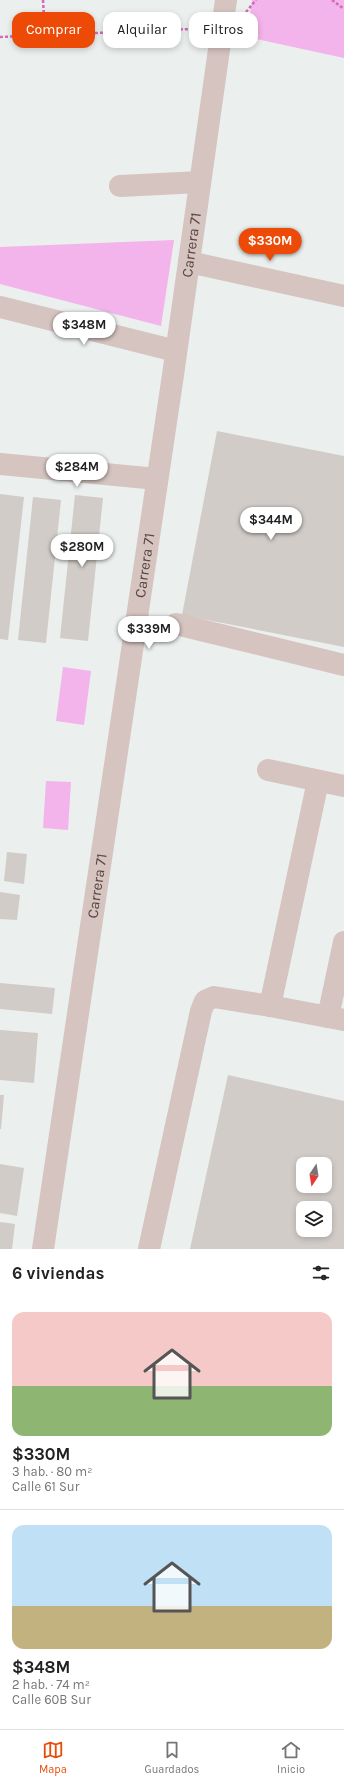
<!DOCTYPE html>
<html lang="es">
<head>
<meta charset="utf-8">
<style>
	:root { --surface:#fff; --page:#f6f6f6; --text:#222; --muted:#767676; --line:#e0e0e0; --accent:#ed4a07 }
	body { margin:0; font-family:Karla,sans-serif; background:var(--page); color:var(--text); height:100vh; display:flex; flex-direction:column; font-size:15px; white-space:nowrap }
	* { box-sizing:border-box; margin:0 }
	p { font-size:13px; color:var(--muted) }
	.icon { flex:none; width:22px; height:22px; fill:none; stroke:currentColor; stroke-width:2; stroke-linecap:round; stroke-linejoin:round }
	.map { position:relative; height:1249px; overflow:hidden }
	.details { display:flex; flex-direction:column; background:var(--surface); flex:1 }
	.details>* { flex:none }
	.banner { position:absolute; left:12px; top:12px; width:320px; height:36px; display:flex; gap:8px }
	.needle { width:26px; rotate:192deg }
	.tools { position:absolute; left:296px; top:1157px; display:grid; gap:8px }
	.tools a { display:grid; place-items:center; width:36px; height:36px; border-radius:8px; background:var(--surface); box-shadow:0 2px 6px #0003; font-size:20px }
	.price { position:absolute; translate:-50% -34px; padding:0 9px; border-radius:14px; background:#fff; color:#222; font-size:13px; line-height:26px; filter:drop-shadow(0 1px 2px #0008) }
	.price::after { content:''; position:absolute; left:50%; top:24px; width:12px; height:9px; margin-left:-6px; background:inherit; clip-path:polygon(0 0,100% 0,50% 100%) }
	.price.selected { background:var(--accent); color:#fff }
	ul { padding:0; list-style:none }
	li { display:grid; align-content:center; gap:8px; height:212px; padding:0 12px }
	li+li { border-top:1px solid var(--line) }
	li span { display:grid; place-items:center; height:124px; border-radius:12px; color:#555 }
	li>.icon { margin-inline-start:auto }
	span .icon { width:72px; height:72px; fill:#fffc; stroke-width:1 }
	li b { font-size:17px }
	h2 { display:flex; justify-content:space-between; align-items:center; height:48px; padding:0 12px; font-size:17px }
	.pill { padding:0 14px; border-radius:12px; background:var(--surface); box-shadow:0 2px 6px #0003; font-size:14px; line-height:36px }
	.pill.selected { background:var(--accent); color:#fff }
	.tabs { display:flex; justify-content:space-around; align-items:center; height:56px; border-top:1px solid var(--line); background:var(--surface); font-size:11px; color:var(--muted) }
	.tabs a { display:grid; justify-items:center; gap:2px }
	.tabs .selected { color:var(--accent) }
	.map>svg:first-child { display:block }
	.green { fill:#f3b3eb }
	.building { fill:#d1ccc7; fill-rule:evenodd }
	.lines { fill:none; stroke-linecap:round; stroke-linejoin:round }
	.path { stroke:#d468ba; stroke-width:2.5; stroke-dasharray:3 2; stroke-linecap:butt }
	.minor { stroke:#d5c4c0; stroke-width:22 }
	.labels { text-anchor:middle; stroke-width:3; stroke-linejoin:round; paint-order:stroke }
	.street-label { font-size:15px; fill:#5b4742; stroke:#fff }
</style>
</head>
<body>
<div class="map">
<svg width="344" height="1249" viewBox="0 0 344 1249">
	<rect width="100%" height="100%" fill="#ebefee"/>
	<path class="green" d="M252 0H344V58L247 37Z
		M174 240 161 326 0 284V247Z
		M63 667 91 671 84 725 56 721Z
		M46 781 71 782 68 830 43 828Z"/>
	<path class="building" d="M217 431 344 456V647L182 615Z
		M0 494 24 497 8 640 0 639Z
		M75 495 103 498 88 641 60 638Z
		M33 497 61 500 46 643 18 640Z
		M7 852 27 854 24 884 4 881Z
		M0 892 20 895 17 920 0 919Z
		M0 983 55 988 52 1014 0 1009Z
		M0 1030 38 1033 34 1083 0 1080Z
		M228 1075 344 1101V1249H190ZM303 1164H325V1186H303ZM303 1208H325V1230H303Z
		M0 1095H4L1 1129H0Z
		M0 1164 24 1168 17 1216 0 1213Z
		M0 1222 15 1224 12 1249H0Z"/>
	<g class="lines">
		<path class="path" d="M43 0 45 35
			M332 0 344 9
			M246 12 256 0
			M0 37 191 29"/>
		<g class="minor">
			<path d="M120 186 200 182"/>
			<path d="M189 262 344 296"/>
			<path d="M0 307 176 351"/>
			<path d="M0 464 157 479"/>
			<path d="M176 624 344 665"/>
			<path d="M268 770 344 786"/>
			<path d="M270 1006 318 781"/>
			<path d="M328 1017 344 942"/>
			<path id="s1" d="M43 1249 173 375 226 0"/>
			<path d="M149 1249 201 1011 205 1001 214 997 270 1006 344 1020"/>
		</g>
	</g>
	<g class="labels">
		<g class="street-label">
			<text dy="5" stroke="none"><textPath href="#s1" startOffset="1015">Carrera 71</textPath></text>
			<text dy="5" stroke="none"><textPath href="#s1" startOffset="691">Carrera 71</textPath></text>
			<text dy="5" stroke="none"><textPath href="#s1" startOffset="367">Carrera 71</textPath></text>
		</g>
	</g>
</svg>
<div class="tools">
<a><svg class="needle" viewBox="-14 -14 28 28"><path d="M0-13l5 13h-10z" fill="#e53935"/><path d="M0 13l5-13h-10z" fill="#767676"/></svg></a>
<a><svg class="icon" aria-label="layers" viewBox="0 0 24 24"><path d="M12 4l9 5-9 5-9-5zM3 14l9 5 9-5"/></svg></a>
</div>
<b class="price selected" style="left:270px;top:262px">$330M</b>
<b class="price" style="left:84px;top:346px">$348M</b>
<b class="price" style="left:77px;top:488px">$284M</b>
<b class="price" style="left:271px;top:541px">$344M</b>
<b class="price" style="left:82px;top:568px">$280M</b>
<b class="price" style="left:149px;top:650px">$339M</b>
<div class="banner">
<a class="pill selected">Comprar</a>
<a class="pill">Alquilar</a>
<a class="pill">Filtros</a>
</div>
</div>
<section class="details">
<h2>6 viviendas<svg class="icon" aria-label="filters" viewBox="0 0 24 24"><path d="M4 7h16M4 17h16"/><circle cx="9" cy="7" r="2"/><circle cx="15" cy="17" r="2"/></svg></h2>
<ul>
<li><span style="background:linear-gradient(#f6c9c9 60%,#8fb573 0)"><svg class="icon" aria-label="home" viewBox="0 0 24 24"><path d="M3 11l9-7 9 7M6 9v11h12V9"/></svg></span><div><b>$330M</b><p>3 hab. · 80 m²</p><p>Calle 61 Sur</p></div></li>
<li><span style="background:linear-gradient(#bfe0f5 65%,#c2b280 0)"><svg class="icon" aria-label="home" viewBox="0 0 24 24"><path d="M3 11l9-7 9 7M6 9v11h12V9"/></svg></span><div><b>$348M</b><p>2 hab. · 74 m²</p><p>Calle 60B Sur</p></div></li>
</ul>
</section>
<nav class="tabs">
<a class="selected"><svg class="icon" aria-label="map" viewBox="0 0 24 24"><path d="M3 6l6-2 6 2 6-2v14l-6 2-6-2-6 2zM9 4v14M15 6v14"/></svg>Mapa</a>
<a><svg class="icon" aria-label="saved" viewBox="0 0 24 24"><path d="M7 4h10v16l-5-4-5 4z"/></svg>Guardados</a>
<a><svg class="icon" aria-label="home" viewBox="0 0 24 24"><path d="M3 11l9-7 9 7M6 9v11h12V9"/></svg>Inicio</a>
</nav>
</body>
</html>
